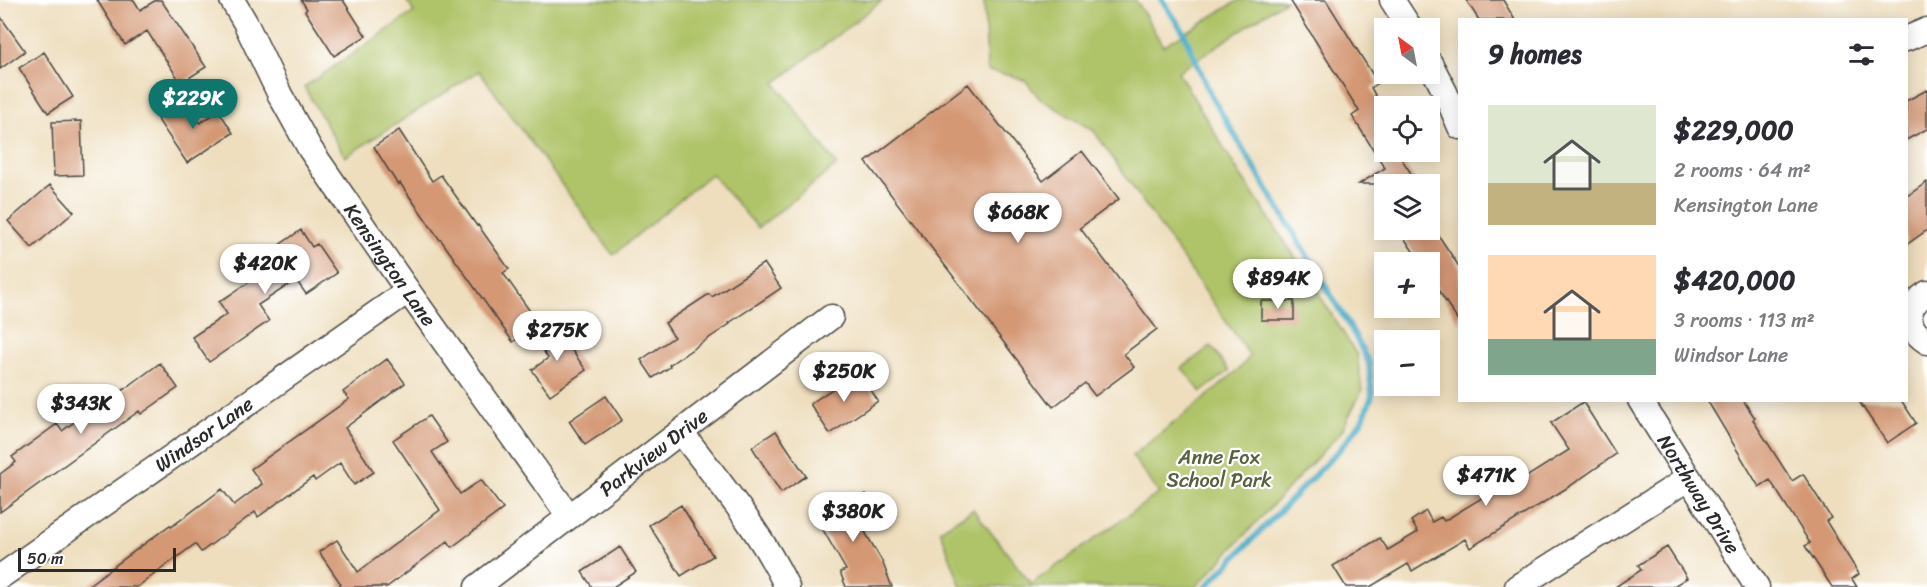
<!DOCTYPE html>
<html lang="en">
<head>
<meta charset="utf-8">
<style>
	:root { --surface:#fff; --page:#f2f2f3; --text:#2b2b33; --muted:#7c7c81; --accent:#0f766e }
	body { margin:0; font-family:Sriracha,sans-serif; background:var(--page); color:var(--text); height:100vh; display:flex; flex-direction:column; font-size:22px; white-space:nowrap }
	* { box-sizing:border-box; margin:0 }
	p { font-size:20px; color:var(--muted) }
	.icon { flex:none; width:33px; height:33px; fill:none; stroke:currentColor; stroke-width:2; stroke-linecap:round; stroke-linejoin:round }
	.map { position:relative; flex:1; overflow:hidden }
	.side { position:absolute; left:1458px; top:18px; width:450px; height:384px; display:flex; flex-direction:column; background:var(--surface); border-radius:0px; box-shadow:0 3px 15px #0003 }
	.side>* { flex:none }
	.needle { width:39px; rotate:328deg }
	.controls { position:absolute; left:1374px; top:18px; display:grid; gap:12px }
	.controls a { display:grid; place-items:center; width:66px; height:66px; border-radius:0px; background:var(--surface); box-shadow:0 3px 15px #0003; font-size:30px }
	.scale { position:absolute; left:18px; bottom:15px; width:158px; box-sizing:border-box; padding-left:6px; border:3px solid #2b2b2b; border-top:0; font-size:16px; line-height:21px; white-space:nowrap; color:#2b2b2b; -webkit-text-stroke:4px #fff; paint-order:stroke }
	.price { position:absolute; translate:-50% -51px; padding:0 14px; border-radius:21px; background:#fff; color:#222; font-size:20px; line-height:39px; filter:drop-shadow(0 2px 3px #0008) }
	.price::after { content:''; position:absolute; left:50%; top:36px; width:18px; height:14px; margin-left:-9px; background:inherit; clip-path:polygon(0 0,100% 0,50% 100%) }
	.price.current { background:var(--accent); color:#fff }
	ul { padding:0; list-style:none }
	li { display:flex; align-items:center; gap:18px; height:150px; padding:0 30px }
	li span { display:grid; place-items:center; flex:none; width:168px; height:120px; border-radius:0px; color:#555 }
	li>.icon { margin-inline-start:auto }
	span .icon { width:72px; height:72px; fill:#fffc; stroke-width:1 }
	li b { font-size:26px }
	h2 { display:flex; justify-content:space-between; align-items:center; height:72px; padding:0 30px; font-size:26px }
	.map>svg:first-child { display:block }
	.green { fill:#afc367; stroke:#6d7749; stroke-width:1.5 }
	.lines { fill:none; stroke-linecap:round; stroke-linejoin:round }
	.stream { stroke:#46abc6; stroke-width:6 }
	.building { fill:#d49874 }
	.street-casing { stroke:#484641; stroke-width:27 }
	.street { stroke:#fff; stroke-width:24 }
	.labels { text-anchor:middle; stroke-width:4.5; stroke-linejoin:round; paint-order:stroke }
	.street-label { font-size:20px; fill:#2b2b2b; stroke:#fff }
	.park-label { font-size:20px; fill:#596040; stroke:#fff }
</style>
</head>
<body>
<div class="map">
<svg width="1927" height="587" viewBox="0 0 1927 587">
	<rect width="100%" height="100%" fill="#fff"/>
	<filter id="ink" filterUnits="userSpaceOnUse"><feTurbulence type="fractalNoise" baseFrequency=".0167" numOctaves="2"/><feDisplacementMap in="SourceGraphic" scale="12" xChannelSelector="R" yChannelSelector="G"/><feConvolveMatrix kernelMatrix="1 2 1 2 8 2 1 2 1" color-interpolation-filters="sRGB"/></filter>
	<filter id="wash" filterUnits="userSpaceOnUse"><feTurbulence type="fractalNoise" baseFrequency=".008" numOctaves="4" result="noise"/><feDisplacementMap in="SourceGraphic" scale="24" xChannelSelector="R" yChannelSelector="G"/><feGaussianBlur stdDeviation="1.35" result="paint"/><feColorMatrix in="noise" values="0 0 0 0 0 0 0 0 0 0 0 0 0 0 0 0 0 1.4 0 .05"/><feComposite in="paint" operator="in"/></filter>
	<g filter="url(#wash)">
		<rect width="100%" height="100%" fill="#eedebe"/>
		<path class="green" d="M406 0H883L775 83 837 165 758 228 711 174 613 255 479 71 345 157 304 87 414 12Z
			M984 0H1136L1163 46 1239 0H1286L1178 72 1239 173 1309 278 1357 355 1362 390 1341 432 1196 587H961L940 530 973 509 1031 584 1159 493 1132 456 1215 390 1242 366 1250 356 1094 131 1039 98 1026 81 1013 76 987 71Z
			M1211 346 1229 371 1201 392 1182 368Z"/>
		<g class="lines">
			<path class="stream" d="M1162 0 1183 31 1210 94 1353 332 1369 363 1372 396 1362 421 1341 448 1206 587"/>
		</g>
		<g id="blocks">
			<path class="building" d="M97 0H134L140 10 156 0H161L206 67 181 83 147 31 125 45Z
				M301 0H343L366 36 334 56 305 11 307 9Z
				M1290 0H1326L1378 83 1371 88 1384 110V152H1397L1418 184H1359L1385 168 1352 116 1359 111Z
				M1466 0H1503L1515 20H1479Z
				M0 16 25 51 0 69Z
				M44 52 73 97 48 113 19 68Z
				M968 84 1043 181 1082 151 1119 199 1080 228 1157 329 1124 354 1134 367 1095 396 1085 383 1053 407 866 162Z
				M1927 90V129L1906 140V101Z
				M183 98 200 123 219 111 233 133 187 163 156 117Z
				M81 121 83 175 54 176 52 122Z
				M399 130 432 181 441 175 477 226 478 225 509 269 503 273 539 324 513 342 441 240H440L400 183 398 185 374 147Z
				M1927 182V230L1906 245V197Z
				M50 185 74 212 32 248 8 221Z
				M301 230 312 247 317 244 337 273 306 294 296 280 258 305 269 321 209 362 192 337 227 314 219 302 283 260 275 248Z
				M1399 230H1435L1460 268V324L1430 277V262H1420Z
				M764 263 781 288 729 323 730 324 669 365 670 367 653 378 641 360 674 337 665 323 709 294 712 297Z
				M1261 301H1294V320H1261Z
				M555 327 586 370 550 395 532 370 548 358 536 340Z
				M387 359 405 383 345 428 374 472 354 485 340 463 315 481 313 477 258 517 255 512 201 552 195 544 137 587H86L170 525 171 527 222 489 234 505 262 484 251 469 349 399 343 392Z
				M160 363 178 388 141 414 139 411 0 512V474L16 462 12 457 57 424 62 431 113 393 115 396Z
				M859 371 878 401 830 434 810 404Z
				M606 396 622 420 585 445 569 421Z
				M1707 400H1743L1755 418 1753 420 1792 481 1803 474 1831 518 1826 521 1859 574 1852 579 1857 587H1832L1805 546 1810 543 1770 480 1759 487Z
				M1858 400H1901L1916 423 1887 443Z
				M1583 402 1616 454 1570 486 1470 548 1465 539 1412 571 1408 564 1370 587H1346L1333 566 1380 538 1388 550 1418 532 1411 521 1426 511 1432 522 1441 517 1444 521 1498 488 1501 493 1569 450 1551 423Z
				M429 416 447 442 432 452 460 494 481 480 503 509 452 547 448 541 387 587H337L341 584 319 552 337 540 358 572 440 510 393 440Z
				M776 431 806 476 781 493 752 447Z
				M866 494 875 510 858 520 882 561 892 587H846L840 572 846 570 814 514 846 496 850 503Z
				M681 505 713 556 681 576 649 525Z
				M620 547 636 572 613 587H592L582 572Z
				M1667 547 1687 578 1672 587H1615L1641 570 1638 565Z"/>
		</g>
	</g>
	<g filter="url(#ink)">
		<use href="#blocks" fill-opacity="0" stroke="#484641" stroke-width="1.5"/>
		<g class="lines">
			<g class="street-casing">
				<g id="street">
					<path id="s1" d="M232 0 245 22 280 95 310 149 408 291 569 516"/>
					<path d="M1392 0 1410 28"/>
					<path d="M1906 39 1927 30"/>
					<path d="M1430 63 1445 92 1460 127"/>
					<path d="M1927 293C1904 308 1904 326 1927 342"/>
					<path id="s2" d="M1640 400 1757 587"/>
					<path d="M681 432C719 482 760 530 787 587"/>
					<path id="s3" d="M0 577 408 291"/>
					<path id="s4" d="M477 587 831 317"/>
					<path d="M1517 587 1689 478"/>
				</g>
			</g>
			<use href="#street" class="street"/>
		</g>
	</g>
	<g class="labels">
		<g class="street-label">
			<text dy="7" stroke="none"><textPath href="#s1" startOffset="309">Kensington Lane</textPath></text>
			<text dy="7" stroke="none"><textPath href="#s3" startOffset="249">Windsor Lane</textPath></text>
			<text dy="7" stroke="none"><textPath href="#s4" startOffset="222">Parkview Drive</textPath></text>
			<text dy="7" stroke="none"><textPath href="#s2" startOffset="111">Northway Drive</textPath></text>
		</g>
		<g class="park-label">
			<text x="1219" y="464">Anne Fox<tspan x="1219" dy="23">School Park</tspan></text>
		</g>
	</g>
</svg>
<div class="controls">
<a><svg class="needle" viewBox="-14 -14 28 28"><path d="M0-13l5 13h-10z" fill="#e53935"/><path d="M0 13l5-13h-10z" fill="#7c7c81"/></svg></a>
<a><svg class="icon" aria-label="locate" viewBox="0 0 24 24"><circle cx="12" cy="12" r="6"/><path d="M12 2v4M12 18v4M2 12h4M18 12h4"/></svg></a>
<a><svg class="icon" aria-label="layers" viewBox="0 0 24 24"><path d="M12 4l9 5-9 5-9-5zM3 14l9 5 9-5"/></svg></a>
<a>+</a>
<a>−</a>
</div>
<div class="scale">50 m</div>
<b class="price current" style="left:193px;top:130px">$229K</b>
<b class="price" style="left:1018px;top:244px">$668K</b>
<b class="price" style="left:265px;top:295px">$420K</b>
<b class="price" style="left:1278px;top:310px">$894K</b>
<b class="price" style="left:557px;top:362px">$275K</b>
<b class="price" style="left:844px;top:403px">$250K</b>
<b class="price" style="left:81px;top:435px">$343K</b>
<b class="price" style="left:1486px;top:507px">$471K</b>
<b class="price" style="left:853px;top:543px">$380K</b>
<section class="side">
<h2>9 homes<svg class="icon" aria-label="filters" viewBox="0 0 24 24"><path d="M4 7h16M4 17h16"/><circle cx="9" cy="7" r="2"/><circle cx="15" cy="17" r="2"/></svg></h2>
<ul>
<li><span style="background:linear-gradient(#dfe7d0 65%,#c2b280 0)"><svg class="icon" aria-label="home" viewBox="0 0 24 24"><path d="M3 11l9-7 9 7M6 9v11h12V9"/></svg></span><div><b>$229,000</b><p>2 rooms · 64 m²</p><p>Kensington Lane</p></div></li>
<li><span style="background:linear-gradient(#ffd9b3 70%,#7fa58c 0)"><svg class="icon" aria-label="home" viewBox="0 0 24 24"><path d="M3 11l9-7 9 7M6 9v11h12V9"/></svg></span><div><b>$420,000</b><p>3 rooms · 113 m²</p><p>Windsor Lane</p></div></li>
</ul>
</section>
</div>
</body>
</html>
